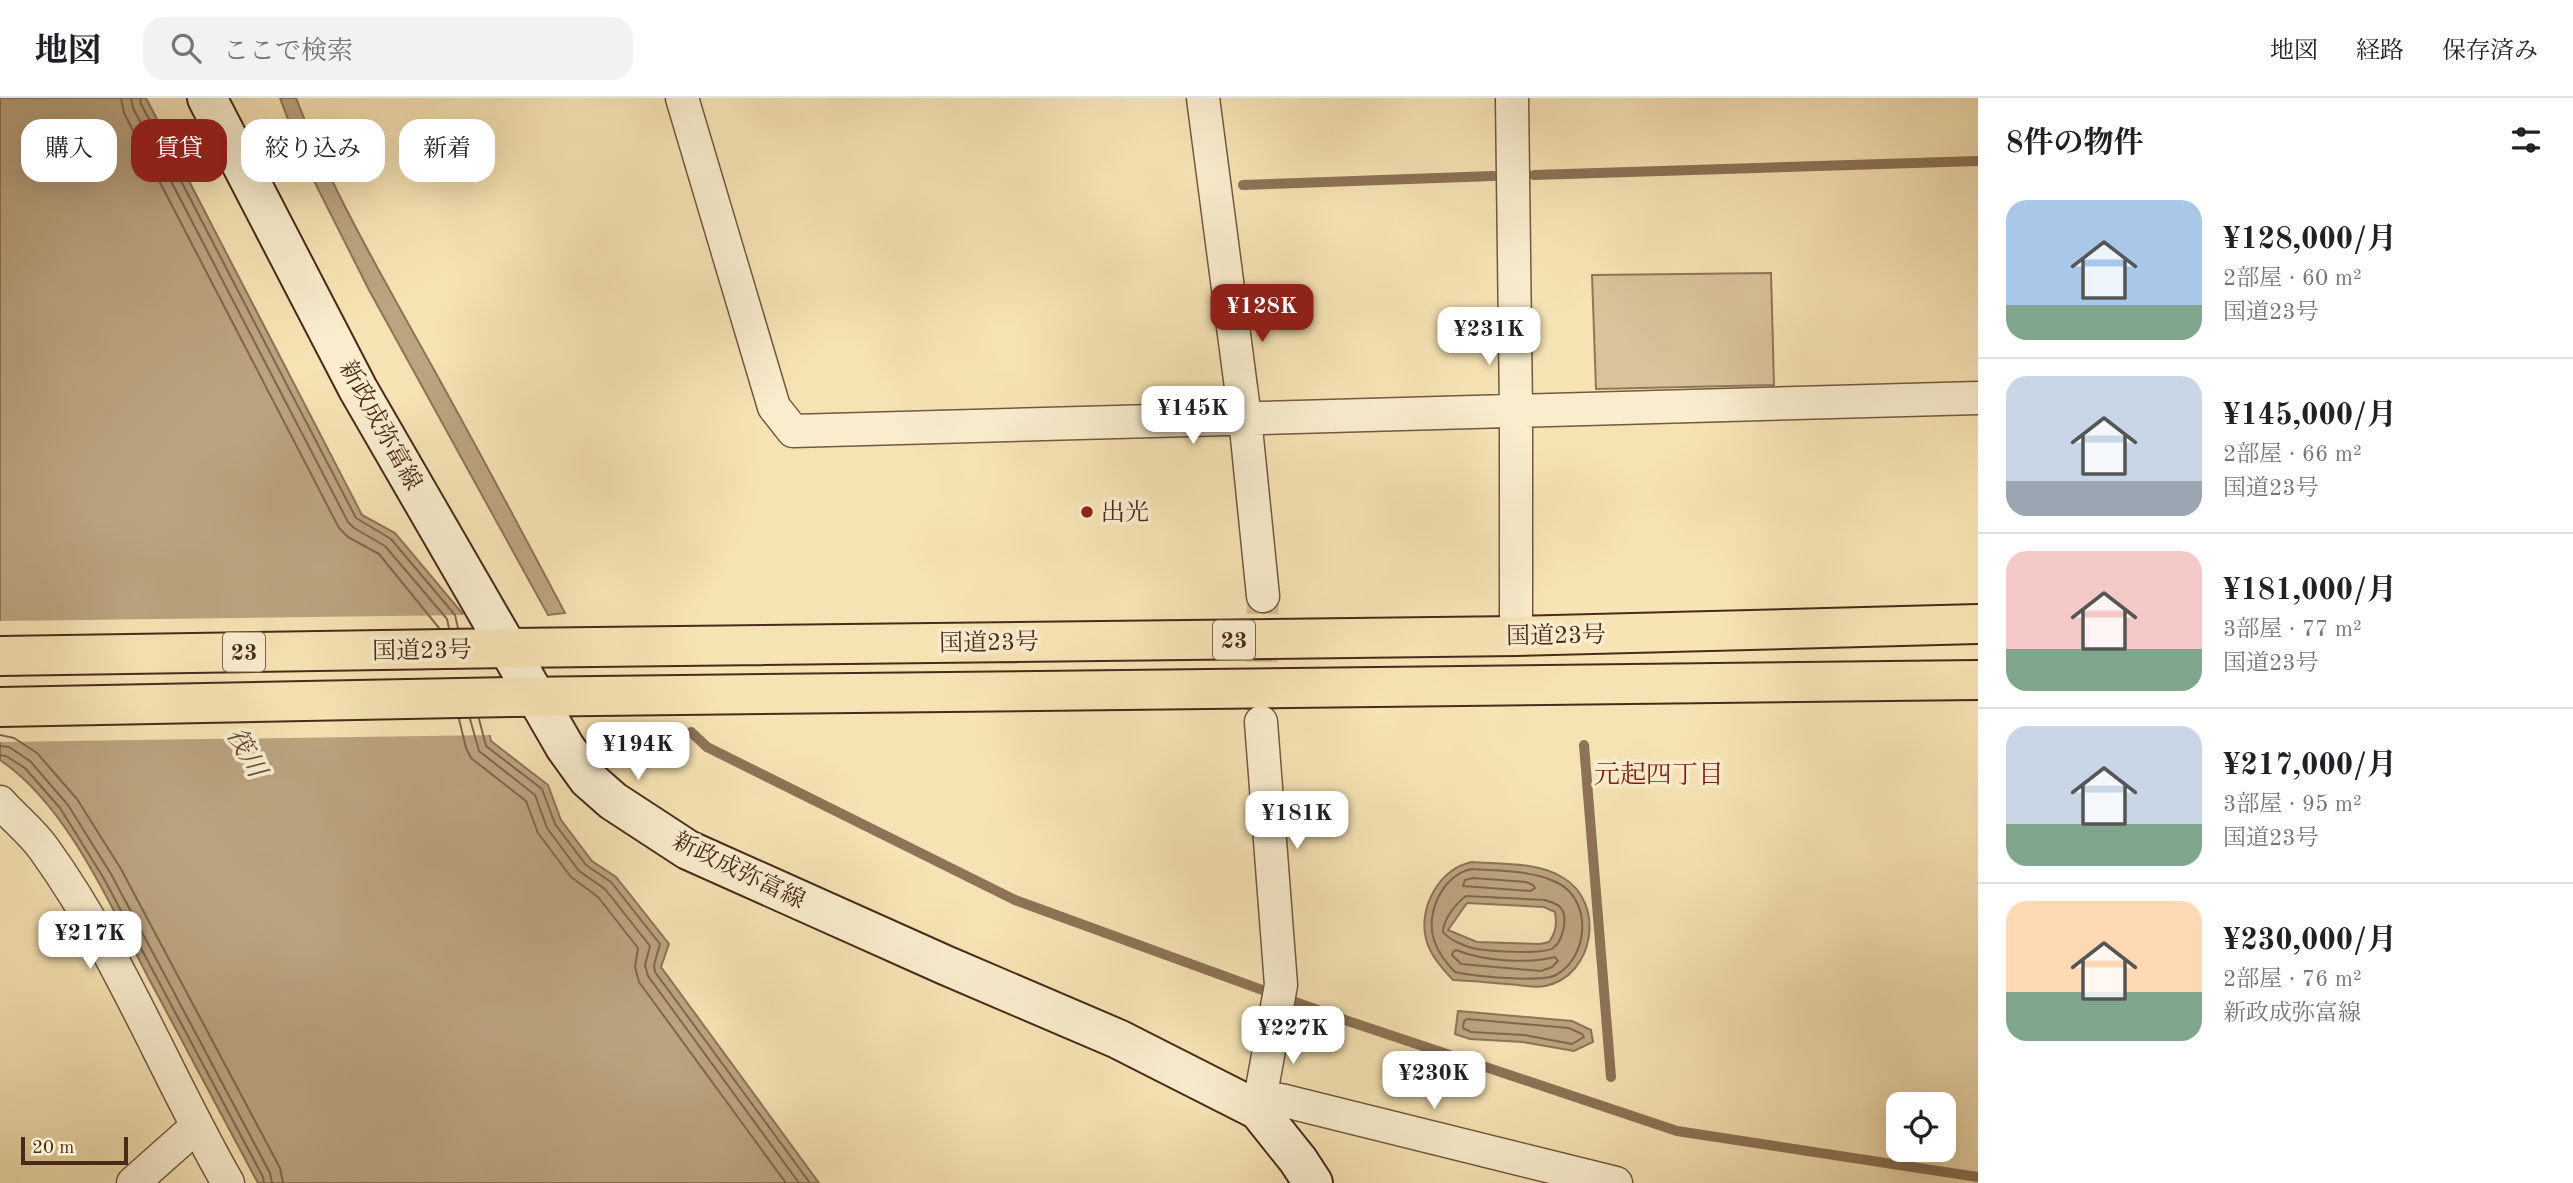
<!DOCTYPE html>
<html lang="ja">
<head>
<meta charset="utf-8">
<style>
	:root { --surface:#fff; --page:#f2f2f2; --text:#202124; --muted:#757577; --line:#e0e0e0; --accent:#8f2418 }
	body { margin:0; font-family:"Old Standard TT","Noto Serif JP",serif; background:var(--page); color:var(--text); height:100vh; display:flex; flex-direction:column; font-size:26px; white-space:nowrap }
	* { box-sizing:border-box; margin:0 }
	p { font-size:23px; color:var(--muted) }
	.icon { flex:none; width:38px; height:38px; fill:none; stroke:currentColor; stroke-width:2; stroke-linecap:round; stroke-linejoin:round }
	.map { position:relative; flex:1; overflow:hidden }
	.panel { display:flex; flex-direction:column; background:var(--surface); width:595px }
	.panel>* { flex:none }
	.top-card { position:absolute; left:21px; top:21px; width:665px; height:63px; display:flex; gap:14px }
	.fabs { position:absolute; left:1886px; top:994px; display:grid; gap:14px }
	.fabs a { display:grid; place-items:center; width:70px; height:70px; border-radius:14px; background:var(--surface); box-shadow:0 7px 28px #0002; font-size:35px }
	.scale { position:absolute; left:21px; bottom:18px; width:107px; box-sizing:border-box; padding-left:7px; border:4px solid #49291a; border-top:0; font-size:19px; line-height:24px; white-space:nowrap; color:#49291a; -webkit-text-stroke:5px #f9edce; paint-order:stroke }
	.price { position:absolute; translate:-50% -60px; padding:0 16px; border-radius:14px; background:#fff; color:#222; font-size:23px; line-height:46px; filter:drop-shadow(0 2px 4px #0008) }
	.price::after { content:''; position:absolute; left:50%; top:42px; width:21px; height:16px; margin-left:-10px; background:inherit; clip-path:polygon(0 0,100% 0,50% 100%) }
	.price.on { background:var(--accent); color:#fff }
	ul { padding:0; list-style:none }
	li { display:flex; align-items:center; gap:21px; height:175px; padding:0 28px }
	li+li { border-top:2px solid var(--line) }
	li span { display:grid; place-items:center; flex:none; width:196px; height:140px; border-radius:21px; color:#555 }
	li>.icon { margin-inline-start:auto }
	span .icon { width:84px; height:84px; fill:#fffc; stroke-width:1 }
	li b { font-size:30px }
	h2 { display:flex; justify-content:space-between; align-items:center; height:84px; padding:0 28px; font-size:30px }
	.pill { padding:0 24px; border-radius:21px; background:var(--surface); box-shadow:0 7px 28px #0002; font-size:24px; line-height:63px }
	.pill.on { background:var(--accent); color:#fff }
	header { display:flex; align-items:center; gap:42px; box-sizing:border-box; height:98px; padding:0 35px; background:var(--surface); border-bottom:2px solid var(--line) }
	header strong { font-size:33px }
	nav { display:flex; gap:38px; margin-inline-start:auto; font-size:24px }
	.search { width:490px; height:63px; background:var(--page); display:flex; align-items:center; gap:18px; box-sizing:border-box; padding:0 24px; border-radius:21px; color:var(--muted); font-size:26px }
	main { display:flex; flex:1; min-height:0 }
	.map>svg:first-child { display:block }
	.green { fill:#d9c39a; stroke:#91765a; stroke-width:2 }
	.water { fill:#bba480; stroke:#8d7357; stroke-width:2; fill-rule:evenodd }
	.pier { fill:#f6e3b4 }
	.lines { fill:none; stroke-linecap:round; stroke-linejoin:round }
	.shore { stroke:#82664d; stroke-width:2 }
	.stream { stroke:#8d7357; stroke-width:10 }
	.minor-tunnel { stroke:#d3be95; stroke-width:32; stroke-dasharray:32 16; stroke-linecap:butt }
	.minor-casing { stroke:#745840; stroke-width:35 }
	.secondary-casing { stroke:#49291a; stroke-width:42 }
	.trunk-casing { stroke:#49291a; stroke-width:42 }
	.minor { stroke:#f9edce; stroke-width:32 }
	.secondary { stroke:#f9edce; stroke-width:38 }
	.trunk { stroke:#f6e3b4; stroke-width:38 }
	.poi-dot { fill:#8f2418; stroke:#f9edce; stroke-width:2.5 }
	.labels { text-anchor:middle; stroke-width:7; stroke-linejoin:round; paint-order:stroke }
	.shield { fill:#f9edce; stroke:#7e6450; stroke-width:2 }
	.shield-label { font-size:23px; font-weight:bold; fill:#49291a }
	.street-label { font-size:24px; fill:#49291a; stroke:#f9edce }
	.poi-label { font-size:24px; fill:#49291a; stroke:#f9edce; text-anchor:start }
	.water-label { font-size:26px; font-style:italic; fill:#6b4e39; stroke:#f9edce }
	.neighbourhood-label { font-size:26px; fill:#7a1f14; stroke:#f9edce }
</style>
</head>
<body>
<header>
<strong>地図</strong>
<div class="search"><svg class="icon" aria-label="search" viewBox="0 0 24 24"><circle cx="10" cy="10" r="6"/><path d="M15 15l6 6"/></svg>ここで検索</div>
<nav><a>地図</a><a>経路</a><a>保存済み</a></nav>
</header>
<main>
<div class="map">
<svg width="1978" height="1085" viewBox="0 0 1978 1085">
	<rect width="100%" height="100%" fill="#f6e3b4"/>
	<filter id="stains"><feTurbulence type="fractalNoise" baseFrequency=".00286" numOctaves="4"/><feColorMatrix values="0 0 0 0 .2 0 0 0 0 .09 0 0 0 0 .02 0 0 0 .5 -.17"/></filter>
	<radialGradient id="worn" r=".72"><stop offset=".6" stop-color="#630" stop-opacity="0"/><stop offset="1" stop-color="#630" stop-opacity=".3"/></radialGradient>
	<path class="green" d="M1771 175 1774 287 1596 291 1592 177Z"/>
	<path class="water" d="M0 0H146L362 417 395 435 462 515 491 643 548 687 561 722 592 763 616 779 669 846 661 869 819 1085H258C221 1016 185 947 148 879 111 808 67 707 0 662Z
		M280 0H296C331 91 381 176 428 261 475 345 520 430 565 515L548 517 369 192 303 61Z
		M1472 764C1500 766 1537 764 1562 779 1606 804 1595 878 1545 888 1537 890 1526 888 1518 887 1496 885 1475 883 1453 882 1442 870 1430 857 1426 841 1418 809 1440 770 1472 764ZM1467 805 1544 809 1555 814C1557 826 1556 834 1549 844L1540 846 1477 844 1448 832Z
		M1458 913 1572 923 1591 932 1593 944 1574 953 1523 944 1470 941 1455 936Z"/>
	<path class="pier" d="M466 517 493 637 0 644V523Z"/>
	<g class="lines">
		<path class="shore" d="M121 0 124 15 339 430 348 439 379 456 439 530
			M131 0 133 10 348 424 354 430 385 448 447 521 449 530
			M140 0 141 6 356 420 391 441 455 517 458 530
			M459 621 466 650 471 660 526 703 538 735 571 779 598 799 638 850 635 869 639 884 786 1085
			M470 621 479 653 535 697 547 730 579 773 605 791 650 848 645 867 648 878 799 1085
			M479 621 486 648 542 691 555 726 586 767 611 784 660 846 654 867 655 874 810 1085
			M0 637 14 640 37 655 77 701 121 771 280 1070 283 1085
			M0 648 9 649 30 663 68 707 111 776 270 1075 272 1085
			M0 657 6 658 25 670 60 710 103 779 263 1079 264 1085
			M1472 771C1499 773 1531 772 1556 784 1593 801 1589 859 1556 877 1541 885 1473 878 1455 874 1446 865 1438 854 1434 842 1425 815 1443 776 1472 771Z
			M1473 780 1526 784 1533 787 1535 790 1531 793 1463 788 1465 782Z
			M1466 798 1545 802C1549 804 1557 805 1560 809 1569 818 1563 843 1553 850 1543 857 1490 853 1477 851 1466 849 1449 842 1443 834 1443 822 1456 805 1466 798Z
			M1456 852C1483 863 1527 866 1555 859L1558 863 1552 869 1541 873 1461 866 1452 857 1453 854Z
			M1467 921 1569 930 1582 936 1584 939 1572 946 1524 937 1471 934 1463 930 1464 923Z"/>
		<path class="stream" d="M1534 77 1978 63
			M1243 87 1493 78
			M691 634 707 649 1015 802 1345 922 1677 1033 1978 1079
			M1584 647 1611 979"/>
		<path class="minor-tunnel" d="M1261 612 1263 498"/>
		<g class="minor-casing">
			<path id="minor" d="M682 0 774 309 793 333 1978 300
				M1203 0 1245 320 1263 498
				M1512 0 1516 313V538
				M0 704C14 720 32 734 44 751 119 855 165 975 228 1085
				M1258 1012 1281 887 1261 624
				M1258 1012 1281 1002 1616 1085
				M133 1085 196 1029"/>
		</g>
		<g class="secondary-casing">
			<path id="secondary" d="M207 0 358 291 565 649 588 681 613 703 688 752 945 867 1118 941 1258 1012 1298 1062 1313 1085"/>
		</g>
		<g class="trunk-casing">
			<path id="trunk" d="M0 558 510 550 1516 538 1978 526
				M0 609 514 599 1978 582"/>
		</g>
		<use href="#minor" class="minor"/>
		<use href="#secondary" class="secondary"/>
		<use href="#trunk" class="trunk"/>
	</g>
	<circle class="poi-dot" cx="1087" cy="414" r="7"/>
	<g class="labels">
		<g class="shield">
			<rect x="1213" y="522.5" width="42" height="39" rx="5"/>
			<rect x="223" y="534.5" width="42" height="39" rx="5"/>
		</g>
		<g class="shield-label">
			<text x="1234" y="550">23</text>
			<text x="244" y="562">23</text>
		</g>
		<g class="street-label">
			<text transform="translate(381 327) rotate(61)" y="8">新政成弥富線</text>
			<text transform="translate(1556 537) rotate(-1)" y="8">国道23号</text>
			<text transform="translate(989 544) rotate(-1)" y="8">国道23号</text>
			<text transform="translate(422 552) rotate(-1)" y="8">国道23号</text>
			<text transform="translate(739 772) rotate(26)" y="8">新政成弥富線</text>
		</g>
		<g class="poi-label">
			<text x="1101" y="422">出光</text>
		</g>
		<g class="water-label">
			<text transform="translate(247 654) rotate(61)" y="9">筏川</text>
		</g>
		<g class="neighbourhood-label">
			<text x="1659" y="685">元起四丁目</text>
		</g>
	</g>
	<rect width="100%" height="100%" filter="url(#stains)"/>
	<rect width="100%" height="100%" fill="url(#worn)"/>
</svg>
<div class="fabs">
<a><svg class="icon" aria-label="locate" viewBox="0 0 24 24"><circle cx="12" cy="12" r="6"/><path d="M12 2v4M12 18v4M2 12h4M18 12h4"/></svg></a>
</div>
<div class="scale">20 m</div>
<b class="price on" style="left:1262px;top:246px">¥128K</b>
<b class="price" style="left:1489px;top:269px">¥231K</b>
<b class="price" style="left:1193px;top:348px">¥145K</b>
<b class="price" style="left:638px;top:684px">¥194K</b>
<b class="price" style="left:1297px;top:753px">¥181K</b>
<b class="price" style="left:90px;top:873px">¥217K</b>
<b class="price" style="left:1293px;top:968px">¥227K</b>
<b class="price" style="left:1434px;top:1013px">¥230K</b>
<div class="top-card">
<a class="pill">購入</a>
<a class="pill on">賃貸</a>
<a class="pill">絞り込み</a>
<a class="pill">新着</a>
</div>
</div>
<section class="panel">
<h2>8件の物件<svg class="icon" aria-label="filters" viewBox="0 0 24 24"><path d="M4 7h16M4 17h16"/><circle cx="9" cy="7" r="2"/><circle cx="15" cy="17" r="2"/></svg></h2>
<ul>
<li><span style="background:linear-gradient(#a9c7e8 75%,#7fa58c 0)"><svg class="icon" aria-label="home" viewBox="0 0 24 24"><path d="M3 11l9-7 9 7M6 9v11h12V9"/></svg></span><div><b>¥128,000/月</b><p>2部屋 · 60 m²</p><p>国道23号</p></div></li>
<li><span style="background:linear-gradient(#c9d6e8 75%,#9aa5b1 0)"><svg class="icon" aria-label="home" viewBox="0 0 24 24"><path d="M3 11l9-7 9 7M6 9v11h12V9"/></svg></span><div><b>¥145,000/月</b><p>2部屋 · 66 m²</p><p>国道23号</p></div></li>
<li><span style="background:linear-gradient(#f6c9c9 70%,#7fa58c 0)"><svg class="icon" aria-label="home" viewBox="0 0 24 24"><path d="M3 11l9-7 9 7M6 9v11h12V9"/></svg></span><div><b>¥181,000/月</b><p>3部屋 · 77 m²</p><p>国道23号</p></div></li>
<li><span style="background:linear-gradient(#c9d6e8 70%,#7fa58c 0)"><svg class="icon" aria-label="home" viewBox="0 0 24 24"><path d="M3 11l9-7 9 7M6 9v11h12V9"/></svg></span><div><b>¥217,000/月</b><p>3部屋 · 95 m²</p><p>国道23号</p></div></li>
<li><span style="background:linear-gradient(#ffd9b3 65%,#7fa58c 0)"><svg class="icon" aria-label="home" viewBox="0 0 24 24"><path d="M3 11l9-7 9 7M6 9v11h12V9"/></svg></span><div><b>¥230,000/月</b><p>2部屋 · 76 m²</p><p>新政成弥富線</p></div></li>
</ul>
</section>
</main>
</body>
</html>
